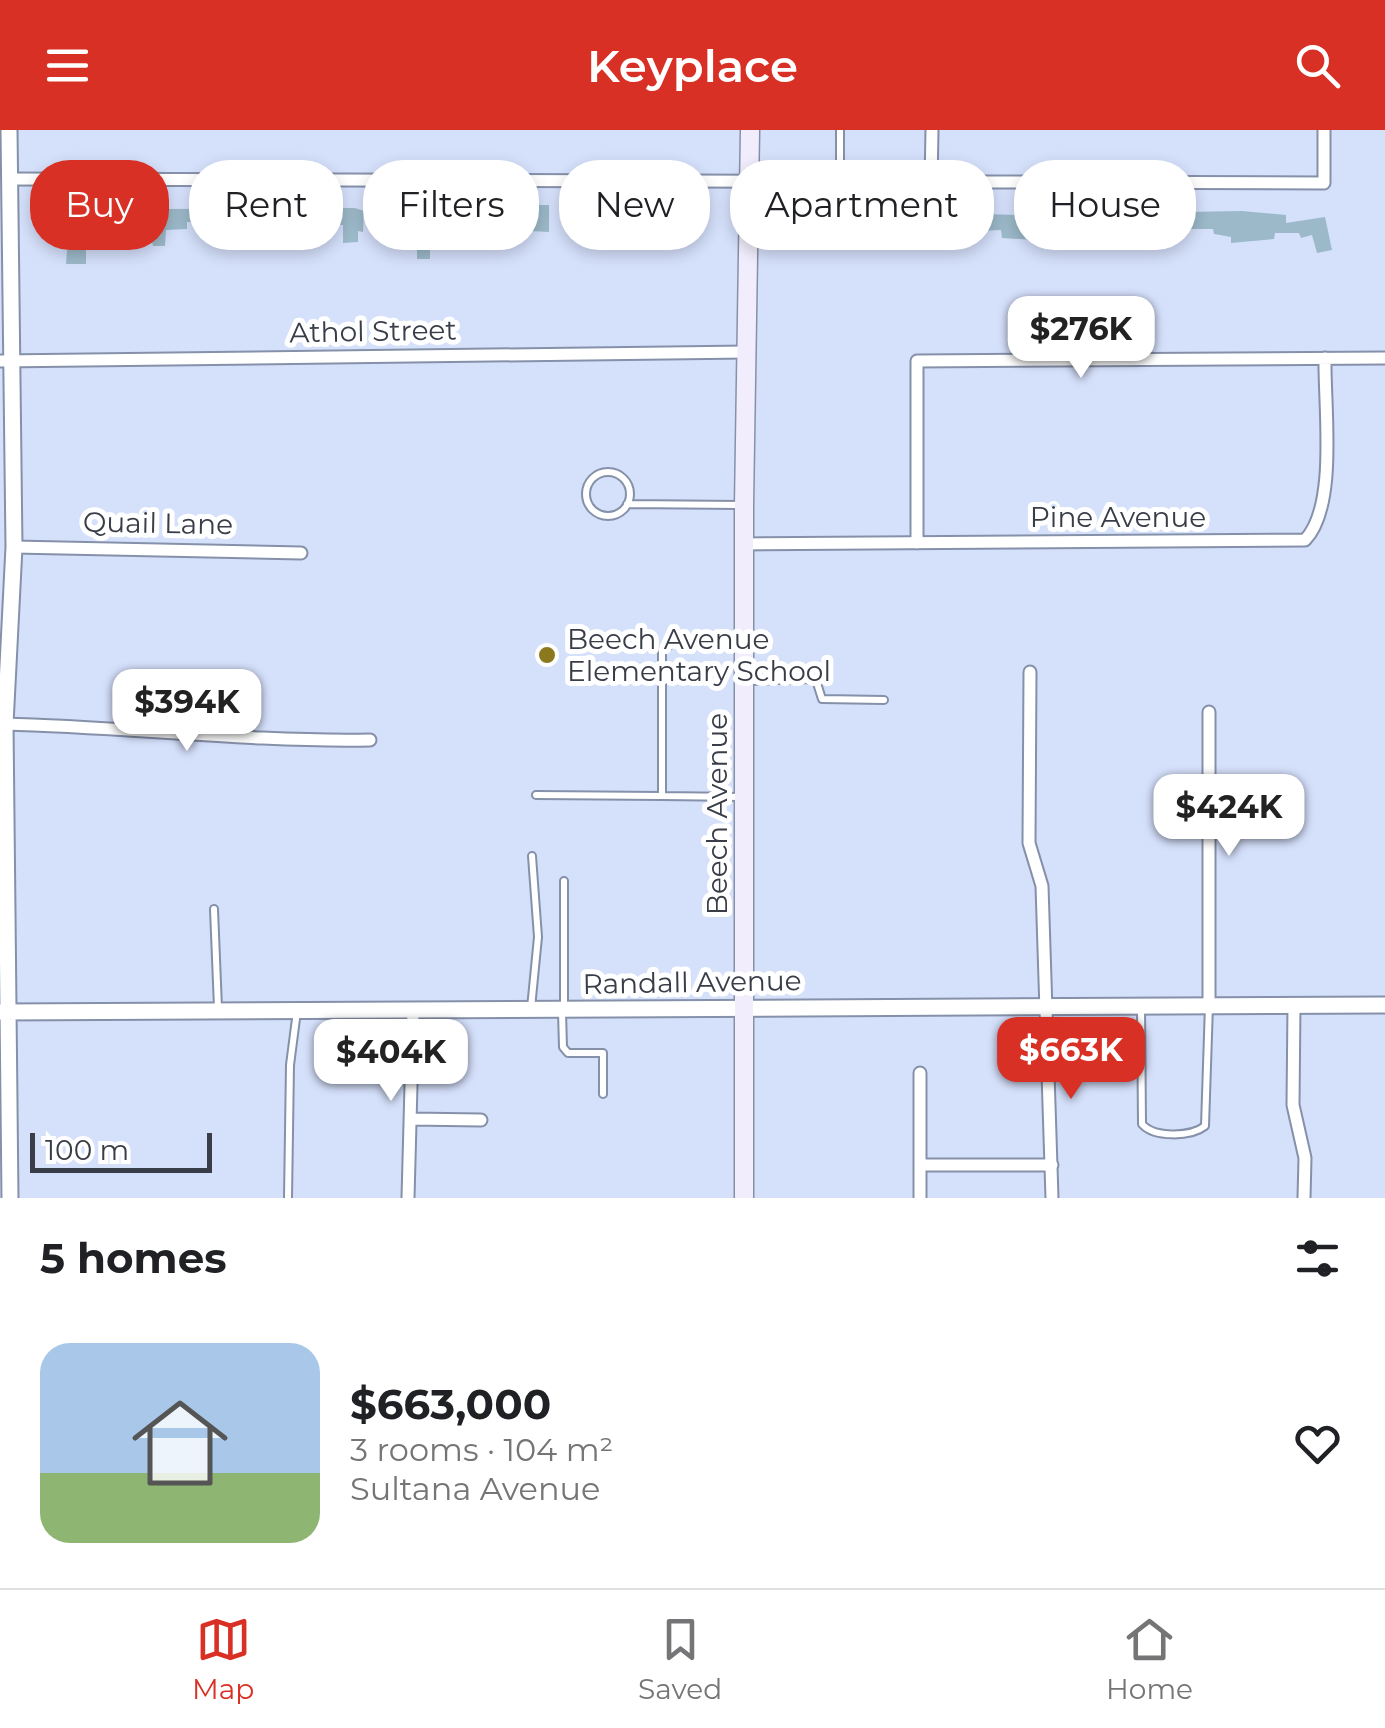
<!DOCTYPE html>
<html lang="en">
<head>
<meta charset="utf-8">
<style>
	:root { --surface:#fff; --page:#f2f2f2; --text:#202124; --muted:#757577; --line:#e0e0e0; --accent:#d93025 }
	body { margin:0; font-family:Montserrat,sans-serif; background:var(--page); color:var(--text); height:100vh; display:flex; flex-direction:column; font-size:38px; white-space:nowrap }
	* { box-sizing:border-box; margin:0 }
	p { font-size:32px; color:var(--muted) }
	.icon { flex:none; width:55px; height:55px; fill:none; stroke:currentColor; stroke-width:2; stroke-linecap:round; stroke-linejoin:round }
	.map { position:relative; height:1068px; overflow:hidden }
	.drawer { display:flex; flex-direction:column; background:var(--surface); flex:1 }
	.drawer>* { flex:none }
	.guide { position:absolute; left:30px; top:30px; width:1325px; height:90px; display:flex; gap:20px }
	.scale { position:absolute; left:30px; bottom:25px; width:182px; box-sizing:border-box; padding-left:10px; border:5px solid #383d47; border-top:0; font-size:28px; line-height:35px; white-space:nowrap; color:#383d47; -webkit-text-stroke:8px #fff; paint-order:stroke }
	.price { position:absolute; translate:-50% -85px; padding:0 22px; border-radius:20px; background:#fff; color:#222; font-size:32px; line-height:65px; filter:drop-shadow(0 2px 5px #0008) }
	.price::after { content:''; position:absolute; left:50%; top:60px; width:30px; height:22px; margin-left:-15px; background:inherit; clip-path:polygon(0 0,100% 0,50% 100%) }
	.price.current { background:var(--accent); color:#fff }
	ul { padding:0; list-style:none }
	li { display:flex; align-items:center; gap:30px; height:250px; padding:0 40px }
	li+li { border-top:2px solid var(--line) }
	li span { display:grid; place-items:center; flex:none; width:280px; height:200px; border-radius:30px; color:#555 }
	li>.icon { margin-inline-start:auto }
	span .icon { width:120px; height:120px; fill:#fffc; stroke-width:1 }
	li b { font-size:42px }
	h2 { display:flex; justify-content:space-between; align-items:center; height:120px; padding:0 40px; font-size:42px }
	.tag { padding:0 35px; border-radius:40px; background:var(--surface); box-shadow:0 5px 15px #0003; font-size:35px; line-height:90px }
	.tag.current { background:var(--accent); color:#fff }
	header { display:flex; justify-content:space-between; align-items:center; height:130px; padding:0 40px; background:var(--accent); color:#fff; font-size:45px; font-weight:600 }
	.dock { display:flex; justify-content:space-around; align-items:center; height:140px; border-top:2px solid var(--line); background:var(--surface); font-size:28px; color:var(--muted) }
	.dock a { display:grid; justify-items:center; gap:5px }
	.dock .current { color:var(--accent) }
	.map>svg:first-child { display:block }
	.building { fill:#9cb9c9 }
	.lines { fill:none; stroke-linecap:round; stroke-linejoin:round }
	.service-casing { stroke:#8590a9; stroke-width:10 }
	.minor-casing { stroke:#8590a9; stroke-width:15 }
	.tertiary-casing { stroke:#8590a9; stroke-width:19 }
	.secondary-casing { stroke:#8590a9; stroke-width:21 }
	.service { stroke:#fff; stroke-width:6 }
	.minor { stroke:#fff; stroke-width:11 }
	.tertiary { stroke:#fff; stroke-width:15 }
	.secondary { stroke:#f2edfc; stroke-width:18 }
	.poi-dot { fill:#8c781d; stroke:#fff; stroke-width:4 }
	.labels { text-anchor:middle; stroke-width:10; stroke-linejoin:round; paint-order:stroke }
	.street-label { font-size:28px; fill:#383d47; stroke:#fff }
	.poi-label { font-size:28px; fill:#383d47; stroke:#fff; text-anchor:start }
</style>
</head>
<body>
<header><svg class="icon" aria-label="menu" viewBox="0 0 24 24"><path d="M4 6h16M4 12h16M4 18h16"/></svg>Keyplace<svg class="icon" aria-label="search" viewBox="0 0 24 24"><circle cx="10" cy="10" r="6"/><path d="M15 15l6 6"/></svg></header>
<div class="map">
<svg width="1385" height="1068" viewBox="0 0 1385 1068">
	<rect width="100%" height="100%" fill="#d5e0fb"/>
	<path class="building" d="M89 73 164 79 355 78 364 81 363 102 358 101V112L343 113V95L313 96V86L254 92V98L210 99V92H187V99L166 100 165 116H153L148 93H115V97L95 96V108L86 109V134H66L67 120H76L72 74Z
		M674 73 688 80V90L647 94V98H620V92H576V103H567L566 77Z
		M381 75H549V102L489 99V93L455 98V91H430V129H417V90L387 94V87H381Z
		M852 80 1018 85 1242 81 1286 85V93L1325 87 1332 120 1317 123 1312 105 1301 108 1299 103H1275L1274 109 1231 113V107L1214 104 1213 99H1186V105L1173 108 1142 106V112H1125V99L1100 100V107H1084V111H1058L1057 99H1034L1035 110 1002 108 1001 100 943 103 944 108H930V100H903L882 104V101H857V109L844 110V104L777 109V83L852 85Z"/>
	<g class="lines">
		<g class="service-casing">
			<path id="service" d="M840 54V0
				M586 364a22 22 0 1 1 44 0a22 22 0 1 1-44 0Z
				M627 374 741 375
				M743 511 676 510 662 521V666L743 667
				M746 551 811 549 816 550 822 569 884 570
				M536 665 662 666
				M214 779 218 878
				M564 877V751
				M1141 877 1142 994C1154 1008 1191 1007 1205 996L1209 875
				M531 878 538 807 532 726
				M562 882 563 917 568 923H603V964
				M288 1068 290 935 297 881"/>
		</g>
		<g class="minor-casing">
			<path id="minor" d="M9 49 1324 53V0
				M931 54 932 0
				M0 231 747 222
				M917 413V231L1385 228
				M744 414 1305 410C1338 376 1324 276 1325 228
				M14 417 301 423
				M1030 542 1029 713 1042 756 1052 1068
				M5 594C127 597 248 612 370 610
				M1209 875V582
				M1294 875 1293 975 1305 1028 1304 1068
				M411 989 481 990
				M920 1035H1052
				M408 1068 413 880
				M920 1068V943"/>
		</g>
		<g class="tertiary-casing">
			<path id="tertiary" d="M9 0 14 417 5 594 10 1068
				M0 882 1385 875"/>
		</g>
		<g class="secondary-casing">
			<path id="secondary" d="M744 1068V375L750 0"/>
		</g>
		<use href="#service" class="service"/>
		<use href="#minor" class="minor"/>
		<use href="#tertiary" class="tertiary"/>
		<use href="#secondary" class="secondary"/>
	</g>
	<circle class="poi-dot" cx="547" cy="525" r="10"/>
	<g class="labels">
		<g class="street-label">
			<text transform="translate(373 201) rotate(-1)" y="10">Athol Street</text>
			<text x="1118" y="397">Pine Avenue</text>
			<text transform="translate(158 393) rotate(1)" y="10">Quail Lane</text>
			<text transform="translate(717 684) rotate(-90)" y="10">Beech Avenue</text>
			<text transform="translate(692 852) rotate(-1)" y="10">Randall Avenue</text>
		</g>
		<g class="poi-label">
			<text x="567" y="519">Beech Avenue<tspan x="567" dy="32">Elementary School</tspan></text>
		</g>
	</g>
</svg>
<div class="scale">100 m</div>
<b class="price" style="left:1081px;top:251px">$276K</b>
<b class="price" style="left:187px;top:624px">$394K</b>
<b class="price" style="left:1229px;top:729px">$424K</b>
<b class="price current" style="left:1071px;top:972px">$663K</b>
<b class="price" style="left:391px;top:974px">$404K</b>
<div class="guide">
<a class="tag current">Buy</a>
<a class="tag">Rent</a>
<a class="tag">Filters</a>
<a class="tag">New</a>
<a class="tag">Apartment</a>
<a class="tag">House</a>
</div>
</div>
<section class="drawer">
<h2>5 homes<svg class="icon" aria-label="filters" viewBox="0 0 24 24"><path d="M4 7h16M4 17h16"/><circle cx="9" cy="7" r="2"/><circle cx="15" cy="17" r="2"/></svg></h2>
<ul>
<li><span style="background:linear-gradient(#a9c7e8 65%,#8fb573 0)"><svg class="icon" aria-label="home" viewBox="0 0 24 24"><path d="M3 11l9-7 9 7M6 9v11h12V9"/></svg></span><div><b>$663,000</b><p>3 rooms · 104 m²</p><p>Sultana Avenue</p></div><svg class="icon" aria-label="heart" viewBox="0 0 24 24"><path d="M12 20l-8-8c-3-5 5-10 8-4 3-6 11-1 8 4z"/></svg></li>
</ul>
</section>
<nav class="dock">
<a class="current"><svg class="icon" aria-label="map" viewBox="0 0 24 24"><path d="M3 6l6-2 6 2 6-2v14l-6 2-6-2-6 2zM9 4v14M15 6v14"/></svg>Map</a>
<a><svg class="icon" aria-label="saved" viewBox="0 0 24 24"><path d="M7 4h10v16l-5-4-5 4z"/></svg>Saved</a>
<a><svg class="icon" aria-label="home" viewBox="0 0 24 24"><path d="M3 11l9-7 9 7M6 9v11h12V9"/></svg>Home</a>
</nav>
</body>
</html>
